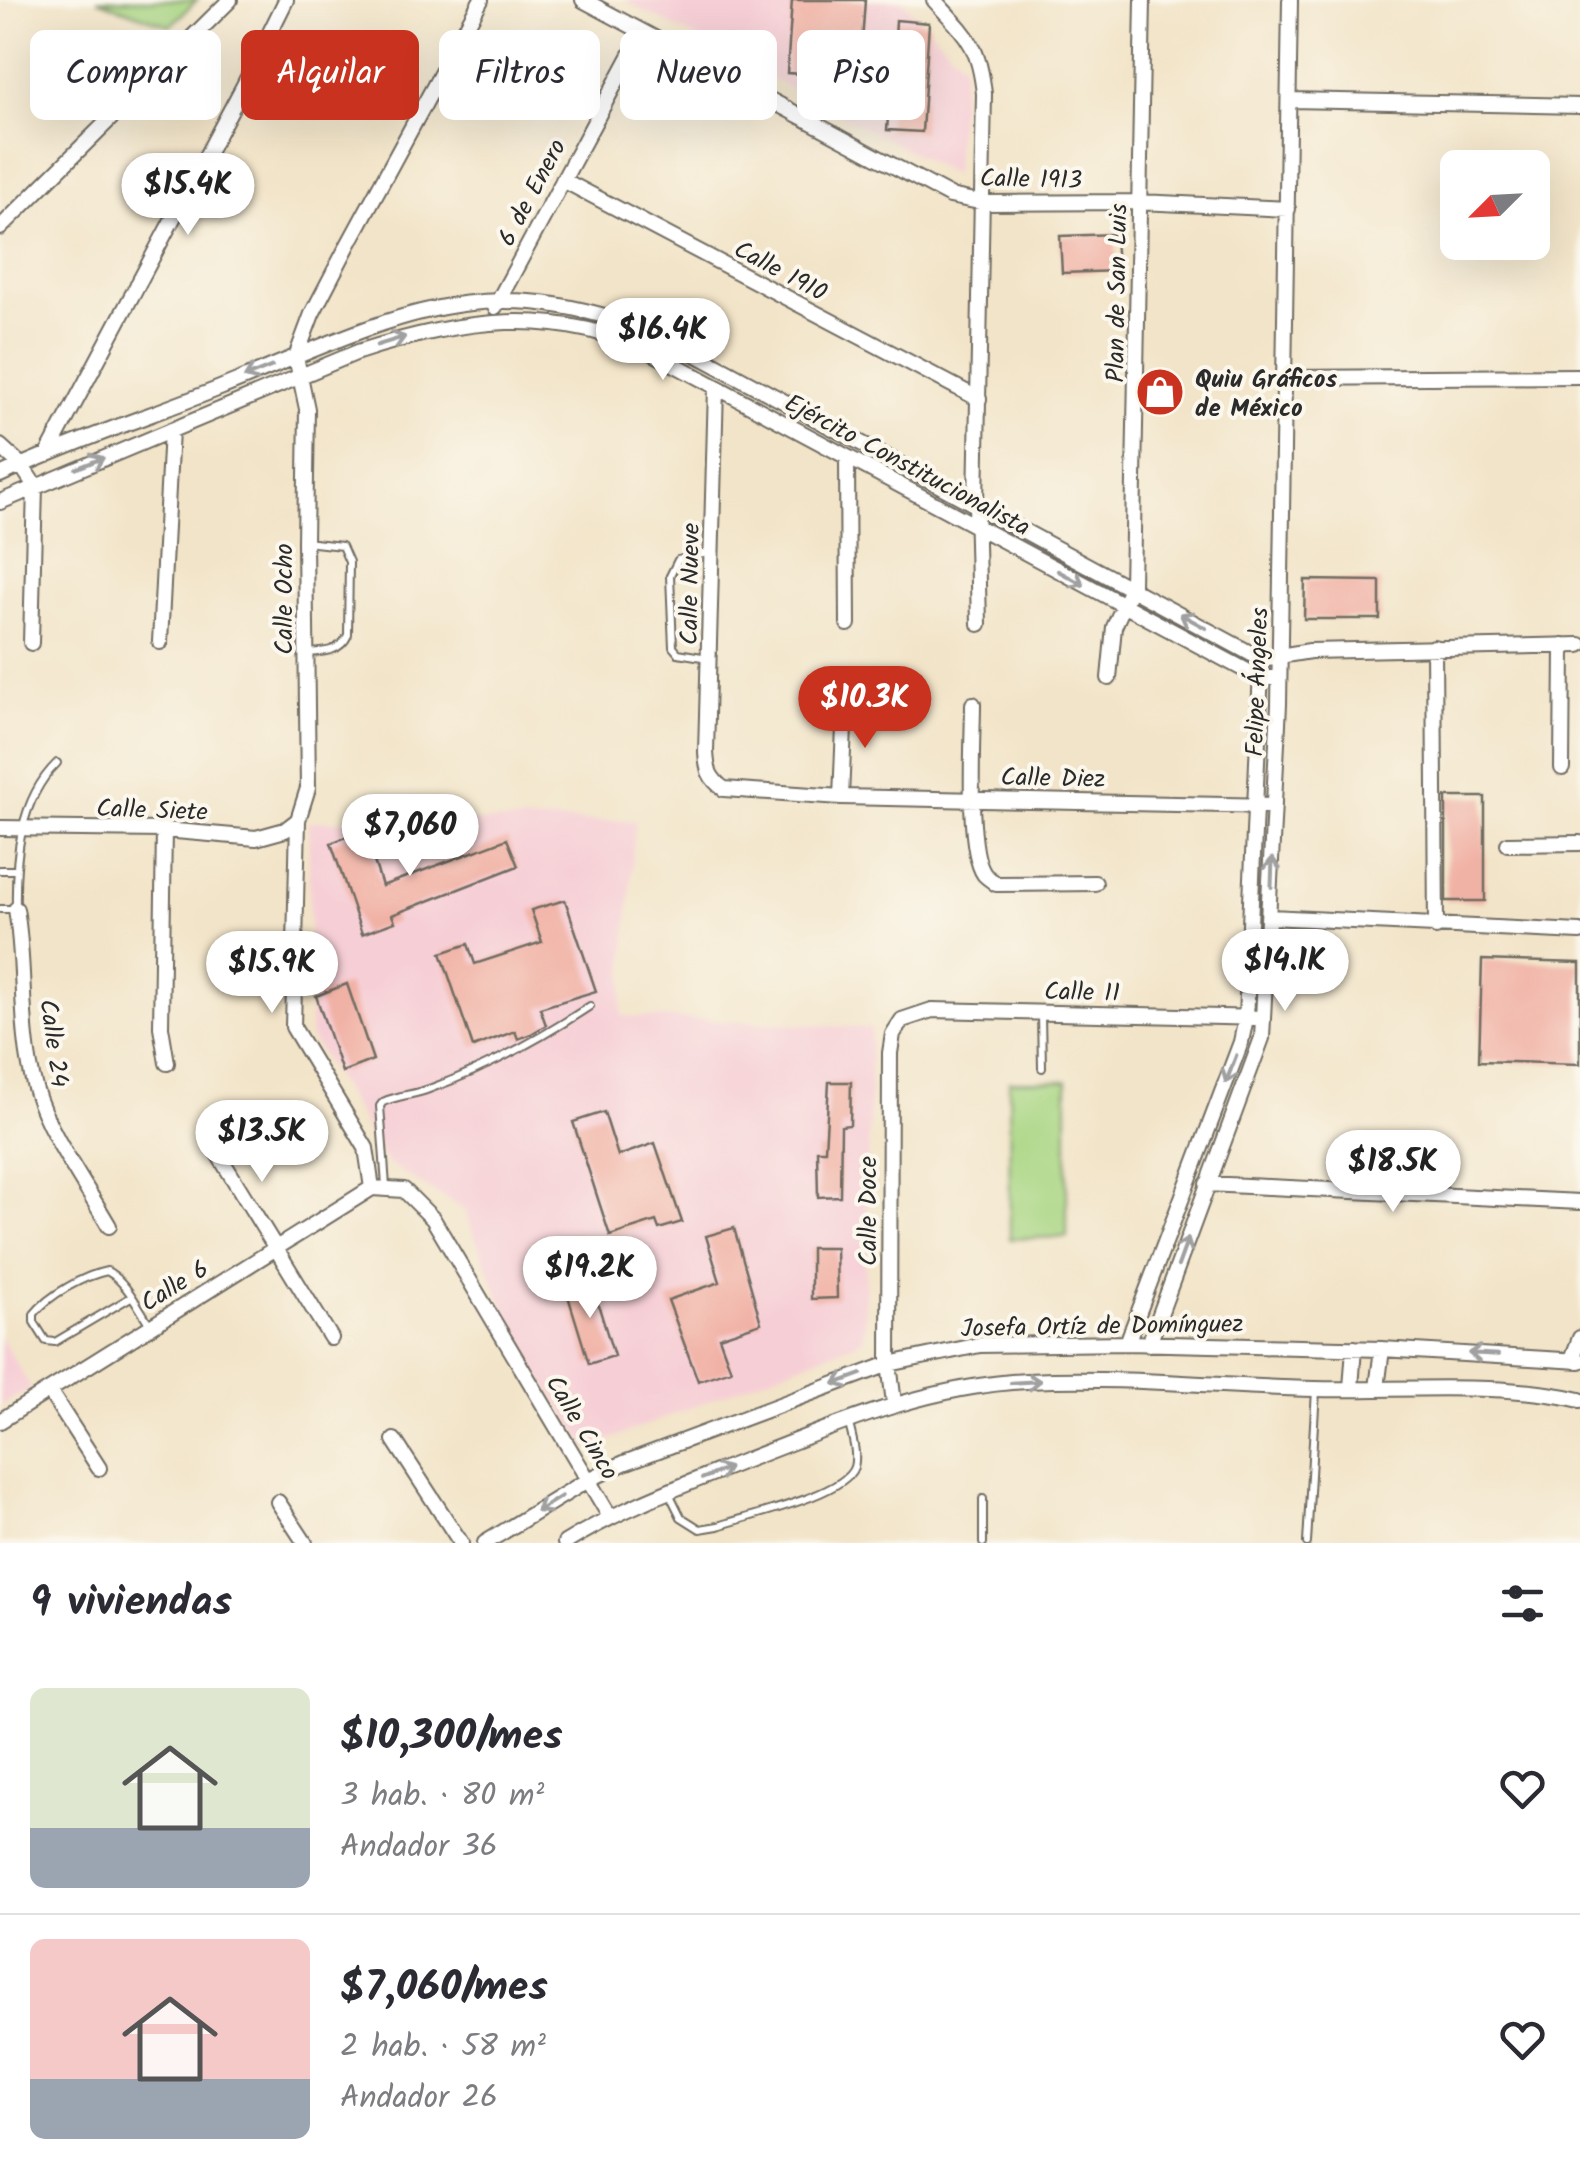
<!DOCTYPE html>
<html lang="es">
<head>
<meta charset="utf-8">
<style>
	:root { --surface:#fff; --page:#f7f7f7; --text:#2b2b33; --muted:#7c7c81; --line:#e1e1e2; --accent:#c8321e }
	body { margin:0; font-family:Kalam,sans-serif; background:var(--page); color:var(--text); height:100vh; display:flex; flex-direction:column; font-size:38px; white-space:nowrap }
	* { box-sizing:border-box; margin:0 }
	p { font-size:32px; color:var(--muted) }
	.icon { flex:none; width:55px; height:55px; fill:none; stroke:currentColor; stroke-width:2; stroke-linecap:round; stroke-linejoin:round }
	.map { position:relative; height:1543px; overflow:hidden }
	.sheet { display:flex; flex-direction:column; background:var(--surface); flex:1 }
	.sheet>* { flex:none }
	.banner { position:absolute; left:30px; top:30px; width:1000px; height:90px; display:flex; gap:20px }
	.needle { width:65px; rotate:246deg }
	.buttons { position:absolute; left:1440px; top:150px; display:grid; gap:20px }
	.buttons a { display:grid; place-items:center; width:110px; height:110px; border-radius:15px; background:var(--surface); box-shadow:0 10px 40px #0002; font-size:50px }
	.price { position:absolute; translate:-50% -85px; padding:0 22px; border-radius:35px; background:#fff; color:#222; font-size:32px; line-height:65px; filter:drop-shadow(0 2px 5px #0008) }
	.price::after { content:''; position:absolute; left:50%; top:60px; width:30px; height:22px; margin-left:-15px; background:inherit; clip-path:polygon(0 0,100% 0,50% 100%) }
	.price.selected { background:var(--accent); color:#fff }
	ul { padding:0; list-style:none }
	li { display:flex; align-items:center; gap:30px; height:250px; padding:0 30px }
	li+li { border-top:2px solid var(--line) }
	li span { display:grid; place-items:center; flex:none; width:280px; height:200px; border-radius:15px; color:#555 }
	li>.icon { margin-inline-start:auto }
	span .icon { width:120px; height:120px; fill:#fffc; stroke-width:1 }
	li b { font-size:42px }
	h2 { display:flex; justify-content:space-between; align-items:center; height:120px; padding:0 30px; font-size:42px }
	.pill { padding:0 35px; border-radius:15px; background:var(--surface); box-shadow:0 10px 40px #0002; font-size:35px; line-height:90px }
	.pill.selected { background:var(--accent); color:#fff }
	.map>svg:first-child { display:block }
	.built { fill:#f6cfd6 }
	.green { fill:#a8d582; stroke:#6a8056; stroke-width:2.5 }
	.building { fill:#f1b2a6 }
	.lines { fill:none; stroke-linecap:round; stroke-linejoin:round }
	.lane-casing { stroke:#716c62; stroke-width:10 }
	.street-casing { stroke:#716c62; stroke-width:18 }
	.lane { stroke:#fff; stroke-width:6 }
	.street { stroke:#fff; stroke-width:14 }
	.oneway { stroke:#a0a0a0 }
	.labels { text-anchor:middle; stroke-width:8; stroke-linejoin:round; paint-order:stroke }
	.street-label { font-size:25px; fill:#2b2b2b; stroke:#fbf7ec }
	.poi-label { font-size:25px; font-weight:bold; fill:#2b2b2b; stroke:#fbf7ec; text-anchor:start }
</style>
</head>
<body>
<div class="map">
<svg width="1580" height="1543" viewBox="0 0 1580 1543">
	<rect width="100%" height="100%" fill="#fbf7ec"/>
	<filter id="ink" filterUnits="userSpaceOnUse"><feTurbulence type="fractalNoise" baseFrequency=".01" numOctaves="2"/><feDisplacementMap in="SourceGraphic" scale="20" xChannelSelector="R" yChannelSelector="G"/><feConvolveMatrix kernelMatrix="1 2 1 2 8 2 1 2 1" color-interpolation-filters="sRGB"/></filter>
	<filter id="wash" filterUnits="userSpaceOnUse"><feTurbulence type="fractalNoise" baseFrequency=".0048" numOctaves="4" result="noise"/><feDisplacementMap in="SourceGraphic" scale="40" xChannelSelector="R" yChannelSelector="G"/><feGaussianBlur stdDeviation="2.25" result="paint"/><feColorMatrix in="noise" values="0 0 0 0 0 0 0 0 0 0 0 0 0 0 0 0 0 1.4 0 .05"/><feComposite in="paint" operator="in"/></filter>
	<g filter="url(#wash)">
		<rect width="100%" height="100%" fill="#f2e4c8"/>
		<path class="built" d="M624 0H901L964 65 954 175Z
			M309 821H635L621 1016 871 1028 864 1339 588 1448 523 1353 464 1210 387 1163 310 1035Z
			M0 1336 31 1388 0 1406Z"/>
		<path class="green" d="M97 0H197L170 26Z
			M1009 1081H1067V1237L1010 1239Z"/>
		<g id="blocks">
			<path class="building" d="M792 0H865L861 57 894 59 896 20 929 23 922 132 887 130 891 79 863 76V86L833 84V76L787 73Z
				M1115 234 1117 271 1062 273 1060 236Z
				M1305 580 1380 581V619H1304Z
				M1446 797H1485V901H1446Z
				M364 830 382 886 507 839 518 866 392 915 395 922 362 934 331 843Z
				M565 900 596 991 540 1008 546 1025 531 1034 518 1039 515 1031 473 1047 441 953 468 944 475 964 542 942 531 910Z
				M1482 960 1580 963V1064L1479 1061Z
				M347 984 373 1060 342 1072 316 996Z
				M829 1082H851L850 1125 841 1126 840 1196 818 1197 817 1150H825Z
				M604 1112 618 1156 655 1143 682 1222 659 1229 656 1221 610 1236 573 1122Z
				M734 1228 761 1323 719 1337 731 1370 698 1381 668 1300 720 1282 706 1236Z
				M811 1248H836L837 1298 811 1299Z
				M590 1278 614 1356 589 1364 565 1286Z"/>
		</g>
	</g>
	<g filter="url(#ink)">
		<use href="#blocks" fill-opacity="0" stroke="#716c62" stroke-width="2.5"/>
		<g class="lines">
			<g class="lane-casing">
				<path id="lane" d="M305 542 342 546 349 562 348 635C340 652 324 652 307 653
					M708 658 678 653 673 647 670 576 678 560 711 552
					M0 870H15
					M0 909H16C15 859 19 800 57 763
					M1041 1014 1042 1068
					M386 1186 380 1106 383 1102C398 1095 414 1095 429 1089 485 1069 540 1039 590 1006
					M131 1297 55 1342 46 1341 34 1322V1314C49 1295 83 1276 107 1271 126 1281 138 1307 150 1325
					M669 1493 681 1517 700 1529 718 1526C747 1516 845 1495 854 1467 858 1453 851 1434 848 1420
					M983 1499V1543
					M1307 1543 1316 1390"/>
			</g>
			<g class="street-casing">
				<path id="street" d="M583 0 950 196 984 203 1140 202 1288 209
					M934 0C967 36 979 44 984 94L976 503 979 624
					M1290 100 1580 106
					M563 180 979 399
					M0 228 230 0
					M495 307 643 32
					M1283 378 1580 376
					M716 387 706 752C707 770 709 778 724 789L841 797 1274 806
					M0 446 21 465 35 486 31 643
					M47 455 244 85 286 0
					M847 457 848 624
					M0 475C71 442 147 417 220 388 392 319 484 259 670 340L1261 659 1310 651 1580 645
					M0 502 358 352C459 319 555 305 653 353L1260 678H1279
					M160 642 171 430
					M1434 647 1436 927
					M1109 678 1114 627 1132 586 1143 0
					M973 704C973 738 966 849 984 874 986 877 993 881 996 884L1095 883
					M1562 768 1563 645
					M841 797 845 704
					M0 828 164 830 256 838 285 830 298 820
					M164 830 161 1027 167 1063
					M1508 844 1580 843
					M16 909C26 968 19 1031 35 1088 47 1131 86 1186 109 1226
					M1270 917 1580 932
					M212 1144 331 1338
					M1207 1184 1580 1202
					M372 1188 366 1148 293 1027 298 820 308 788 305 542 307 409 296 357 312 314 348 245 481 0
					M372 1188 404 1190 433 1219 609 1515
					M1127 1343 1241 1042 1246 1018 1261 669
					M1149 1344 1262 1038 1279 704 1290 0
					M1572 1359 1580 1338
					M1351 1388 1354 1348
					M1377 1388 1382 1349
					M50 1392 99 1468
					M894 1403 889 1364 890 1053 893 1034 902 1020 932 1010 1263 1018
					M0 1421 372 1188
					M394 1440 461 1543
					M278 1502 305 1543
					M485 1543 588 1480 624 1463 889 1364 980 1345 1127 1343 1382 1349 1580 1361
					M565 1543C621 1508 682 1486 744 1461 836 1425 926 1386 1027 1381 1123 1376 1219 1387 1315 1389 1397 1391 1501 1381 1580 1400"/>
			</g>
			<use href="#lane" class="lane"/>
			<use href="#street" class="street"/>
		</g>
		<defs><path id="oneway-shaft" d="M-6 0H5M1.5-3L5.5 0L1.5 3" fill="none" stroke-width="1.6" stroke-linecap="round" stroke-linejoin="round" transform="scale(2.5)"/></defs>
		<g class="oneway">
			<use href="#oneway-shaft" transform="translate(391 341) rotate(-17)"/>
			<use href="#oneway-shaft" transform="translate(258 372) rotate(158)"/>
			<use href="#oneway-shaft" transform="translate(90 463) rotate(-22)"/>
			<use href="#oneway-shaft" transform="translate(1071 578) rotate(29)"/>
			<use href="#oneway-shaft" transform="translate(1193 621) rotate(-151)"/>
			<use href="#oneway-shaft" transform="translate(1272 872) rotate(-88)"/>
			<use href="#oneway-shaft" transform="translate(1231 1069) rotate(111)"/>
			<use href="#oneway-shaft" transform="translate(1183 1252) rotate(-70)"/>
			<use href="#oneway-shaft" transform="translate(1483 1354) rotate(-177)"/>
			<use href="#oneway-shaft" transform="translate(848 1379) rotate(160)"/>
			<use href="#oneway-shaft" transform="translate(1026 1382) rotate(-3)"/>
			<use href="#oneway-shaft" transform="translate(716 1473) rotate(-22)"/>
			<use href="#oneway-shaft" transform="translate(549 1504) rotate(148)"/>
		</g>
	</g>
	<defs>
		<g id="shop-disc" transform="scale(2.5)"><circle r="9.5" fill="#c8321e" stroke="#fbf7ec"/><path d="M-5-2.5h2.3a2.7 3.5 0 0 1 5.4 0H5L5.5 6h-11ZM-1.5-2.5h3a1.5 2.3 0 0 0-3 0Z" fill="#fff"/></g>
	</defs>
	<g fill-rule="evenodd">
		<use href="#shop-disc" x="1160" y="392"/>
	</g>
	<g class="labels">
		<g class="street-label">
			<text transform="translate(1031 178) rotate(1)" y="9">Calle 1913</text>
			<text transform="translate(531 192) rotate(-62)" y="9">6 de Enero</text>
			<text transform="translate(781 270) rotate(28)" y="9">Calle 1910</text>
			<text transform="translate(1116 293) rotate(-89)" y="9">Plan de San Luis</text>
			<text transform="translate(908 464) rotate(28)" y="9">Ejército Constitucionalista</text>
			<text transform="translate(689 584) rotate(-89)" y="9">Calle Nueve</text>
			<text transform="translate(283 599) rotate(-90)" y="9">Calle Ocho</text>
			<text transform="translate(1256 682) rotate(-88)" y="9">Felipe Ángeles</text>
			<text transform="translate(1053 777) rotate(1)" y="9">Calle Diez</text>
			<text transform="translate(152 809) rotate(2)" y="9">Calle Siete</text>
			<text transform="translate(1082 991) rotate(1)" y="9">Calle 11</text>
			<text transform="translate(55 1043) rotate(82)" y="9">Calle 24</text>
			<text transform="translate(867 1211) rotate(-90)" y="9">Calle Doce</text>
			<text transform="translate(174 1285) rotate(-32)" y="9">Calle 6</text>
			<text transform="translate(1102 1325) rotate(-1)" y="9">Josefa Ortíz de Domínguez</text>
			<text transform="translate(583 1427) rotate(59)" y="9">Calle Cinco</text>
		</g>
		<g class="poi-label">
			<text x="1195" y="387">Quiu Gráficos<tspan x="1195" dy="29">de México</tspan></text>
		</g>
	</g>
</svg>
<div class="buttons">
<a><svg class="needle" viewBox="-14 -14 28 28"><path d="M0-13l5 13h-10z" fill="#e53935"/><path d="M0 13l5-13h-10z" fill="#7c7c81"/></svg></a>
</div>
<b class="price" style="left:188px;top:238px">$15.4K</b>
<b class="price" style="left:663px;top:383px">$16.4K</b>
<b class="price selected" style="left:865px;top:751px">$10.3K</b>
<b class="price" style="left:410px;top:879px">$7,060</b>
<b class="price" style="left:1285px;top:1014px">$14.1K</b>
<b class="price" style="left:272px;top:1016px">$15.9K</b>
<b class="price" style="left:262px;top:1185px">$13.5K</b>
<b class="price" style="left:1393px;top:1215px">$18.5K</b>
<b class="price" style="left:590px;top:1321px">$19.2K</b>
<div class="banner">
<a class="pill">Comprar</a>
<a class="pill selected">Alquilar</a>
<a class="pill">Filtros</a>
<a class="pill">Nuevo</a>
<a class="pill">Piso</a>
</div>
</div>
<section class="sheet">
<h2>9 viviendas<svg class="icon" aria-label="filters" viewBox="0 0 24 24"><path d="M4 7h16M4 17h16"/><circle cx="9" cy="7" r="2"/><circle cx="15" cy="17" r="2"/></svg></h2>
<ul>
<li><span style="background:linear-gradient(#dfe7d0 70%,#9aa5b1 0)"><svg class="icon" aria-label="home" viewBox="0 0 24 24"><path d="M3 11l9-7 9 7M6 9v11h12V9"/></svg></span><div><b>$10,300/mes</b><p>3 hab. · 80 m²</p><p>Andador 36</p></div><svg class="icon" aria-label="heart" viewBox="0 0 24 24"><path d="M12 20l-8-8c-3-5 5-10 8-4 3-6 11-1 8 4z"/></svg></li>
<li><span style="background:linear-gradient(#f6c9c9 70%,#9aa5b1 0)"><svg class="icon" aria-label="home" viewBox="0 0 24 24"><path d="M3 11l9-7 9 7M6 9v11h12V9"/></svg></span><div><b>$7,060/mes</b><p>2 hab. · 58 m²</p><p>Andador 26</p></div><svg class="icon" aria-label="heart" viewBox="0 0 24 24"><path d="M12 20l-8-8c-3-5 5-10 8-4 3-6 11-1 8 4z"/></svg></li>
</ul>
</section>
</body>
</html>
